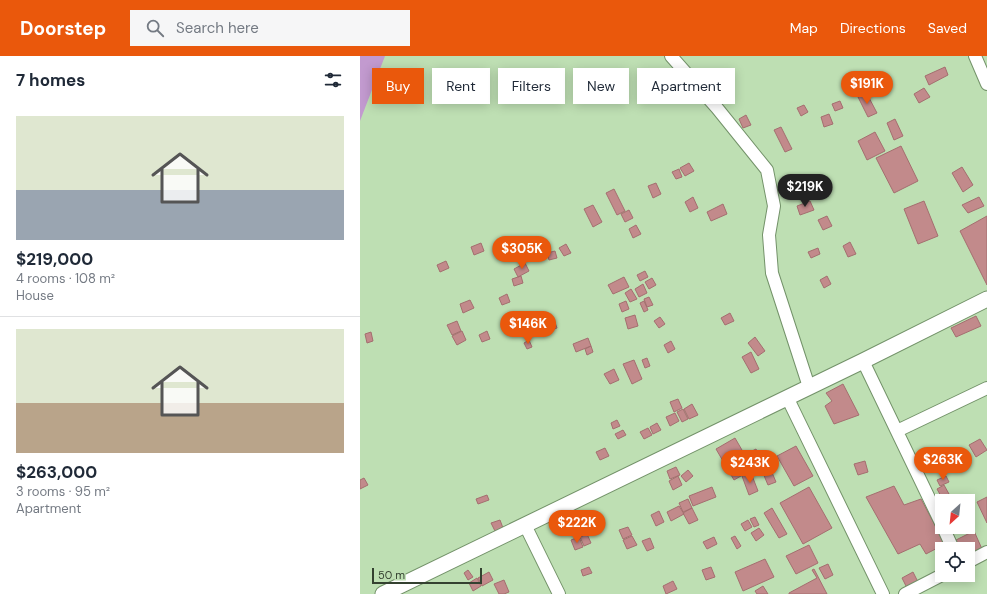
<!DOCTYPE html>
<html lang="en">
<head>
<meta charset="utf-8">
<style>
	:root { --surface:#fff; --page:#f6f6f7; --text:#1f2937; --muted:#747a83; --line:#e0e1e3; --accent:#ea580c }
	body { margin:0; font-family:"DM Sans",sans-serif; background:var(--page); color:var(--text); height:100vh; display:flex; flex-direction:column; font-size:15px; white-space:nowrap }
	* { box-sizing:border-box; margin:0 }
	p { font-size:13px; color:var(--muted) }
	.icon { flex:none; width:22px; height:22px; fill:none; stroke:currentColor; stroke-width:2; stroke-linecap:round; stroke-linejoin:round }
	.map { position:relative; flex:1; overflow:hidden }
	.drawer { display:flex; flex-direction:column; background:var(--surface); width:360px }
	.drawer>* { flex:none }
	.hud { position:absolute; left:12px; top:12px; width:380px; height:36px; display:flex; gap:8px }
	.needle { width:26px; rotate:207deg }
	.fabs { position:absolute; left:575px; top:438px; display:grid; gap:8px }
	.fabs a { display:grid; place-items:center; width:40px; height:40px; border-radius:0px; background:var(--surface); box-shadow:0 2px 10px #0003; font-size:20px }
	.scale { position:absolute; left:12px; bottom:10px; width:110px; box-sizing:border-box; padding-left:4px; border:2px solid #344130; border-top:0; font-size:11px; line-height:14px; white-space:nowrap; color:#344130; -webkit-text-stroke:3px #bedfb3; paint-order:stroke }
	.price { position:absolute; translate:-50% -34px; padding:0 9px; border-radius:14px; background:var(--accent); color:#fff; font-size:13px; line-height:26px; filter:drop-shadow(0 1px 2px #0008) }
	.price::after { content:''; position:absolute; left:50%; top:24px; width:12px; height:9px; margin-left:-6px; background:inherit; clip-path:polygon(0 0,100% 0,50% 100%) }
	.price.active { background:#222; color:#fff }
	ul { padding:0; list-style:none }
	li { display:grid; align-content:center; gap:8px; height:212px; padding:0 16px }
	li+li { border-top:1px solid var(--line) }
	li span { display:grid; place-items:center; height:124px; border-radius:0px; color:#555 }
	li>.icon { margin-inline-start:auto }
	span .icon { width:72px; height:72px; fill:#fffc; stroke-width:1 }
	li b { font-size:17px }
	h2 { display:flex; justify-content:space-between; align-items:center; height:48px; padding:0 16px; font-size:17px }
	.chip { padding:0 14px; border-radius:0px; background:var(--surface); box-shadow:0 2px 10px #0003; font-size:14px; line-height:36px }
	.chip.active { background:var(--accent); color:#fff }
	header { display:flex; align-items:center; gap:24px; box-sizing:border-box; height:56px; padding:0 20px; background:var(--accent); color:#fff }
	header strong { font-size:19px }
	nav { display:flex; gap:22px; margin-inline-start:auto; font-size:14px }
	.search { width:280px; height:36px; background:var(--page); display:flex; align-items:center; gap:10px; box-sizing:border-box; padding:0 14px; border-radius:0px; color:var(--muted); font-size:15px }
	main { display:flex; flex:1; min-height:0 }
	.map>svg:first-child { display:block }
	.green { fill:#c29acf }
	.building { fill:#c28a8b; stroke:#a46e6f }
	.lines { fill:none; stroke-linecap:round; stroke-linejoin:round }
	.minor-casing { stroke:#739269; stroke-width:14 }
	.tertiary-casing { stroke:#739269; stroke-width:17 }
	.minor { stroke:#fff; stroke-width:12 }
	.tertiary { stroke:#fff; stroke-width:15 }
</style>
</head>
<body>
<header>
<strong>Doorstep</strong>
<div class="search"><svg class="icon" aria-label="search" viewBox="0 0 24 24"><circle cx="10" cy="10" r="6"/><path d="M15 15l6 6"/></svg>Search here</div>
<nav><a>Map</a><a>Directions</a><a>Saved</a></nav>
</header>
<main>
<section class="drawer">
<h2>7 homes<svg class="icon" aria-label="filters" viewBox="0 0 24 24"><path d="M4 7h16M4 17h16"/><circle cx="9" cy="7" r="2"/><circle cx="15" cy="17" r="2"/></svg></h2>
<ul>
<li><span style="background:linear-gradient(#dfe7d0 60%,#9aa5b1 0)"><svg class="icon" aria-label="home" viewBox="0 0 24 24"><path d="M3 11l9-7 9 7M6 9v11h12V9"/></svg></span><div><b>$219,000</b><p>4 rooms · 108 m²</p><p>House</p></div></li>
<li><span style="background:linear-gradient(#dfe7d0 60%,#b9a48a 0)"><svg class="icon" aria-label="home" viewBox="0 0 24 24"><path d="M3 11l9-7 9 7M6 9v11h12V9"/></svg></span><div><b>$263,000</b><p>3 rooms · 95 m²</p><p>Apartment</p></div></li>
</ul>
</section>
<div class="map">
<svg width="627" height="538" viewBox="0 0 627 538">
	<rect width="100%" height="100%" fill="#bedfb3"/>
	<path class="green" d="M0 0H25L0 65Z"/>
	<path class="building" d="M585 11 588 19 569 29 565 20Z
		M564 32 570 41 559 47 554 38Z
		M506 36 517 57 508 61 498 41Z
		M480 45 483 52 475 55 472 48Z
		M444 49 448 56 441 60 437 52Z
		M469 58 473 68 464 71 461 61Z
		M386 59 391 69 383 72 379 63Z
		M535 63 543 80 534 84 527 67Z
		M421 71 432 93 425 96 414 74Z
		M515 76 525 95 507 104 498 85Z
		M541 90 558 125 534 137 516 102Z
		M329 107 334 115 325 120 320 112Z
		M602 111 613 129 603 136 592 117Z
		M319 113 322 121 316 123 312 116Z
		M296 127 301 138 293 142 288 130Z
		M254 133 265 155 257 159 246 137Z
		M333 141 338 152 330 156 325 146Z
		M619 141 624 150 608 157 602 149Z
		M450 145 454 154 440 159 437 150Z
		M564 145 578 180 558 188 544 153Z
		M363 148 367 158 351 165 347 156Z
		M233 149 242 166 233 171 224 153Z
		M269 154 273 162 265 166 261 158Z
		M467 160 472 170 463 174 458 164Z
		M627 160V229L600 175Z
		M276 169 281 178 273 182 269 173Z
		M490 186 496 198 488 201 483 190Z
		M121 187 124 195 114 199 111 191Z
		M206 188 211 197 204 200 199 192Z
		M458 192 460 198 451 202 448 196Z
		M195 195 197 202 189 204 187 197Z
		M86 205 89 212 80 216 77 209Z
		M165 207 169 215 158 221 154 213Z
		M285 215 288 221 280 225 277 219Z
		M161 220 163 227 154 230 152 223Z
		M467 220 471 228 464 232 460 224Z
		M264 221 269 231 253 238 248 229Z
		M292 222 296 229 289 233 285 226Z
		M283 228 287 237 279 241 275 233Z
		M271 233 277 243 270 246 265 237Z
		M147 238 150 246 142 249 139 242Z
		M289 241 293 249 287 251 284 243Z
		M110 244 114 252 103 257 100 248Z
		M266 245 269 253 262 256 259 248Z
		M284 245 288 254 284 256 280 247Z
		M370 257 374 265 365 269 361 262Z
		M275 259 278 270 268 273 265 262Z
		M616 260 621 270 596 281 591 272Z
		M193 261 197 272 192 274 187 263Z
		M300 261 305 268 299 272 294 265Z
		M97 265 101 275 92 279 87 269Z
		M102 275 106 284 97 289 92 280Z
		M127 275 130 283 122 286 119 279Z
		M11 276 13 285 7 287 5 278Z
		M395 281 405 295 398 300 388 287Z
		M228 282 231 290 216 296 213 288Z
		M169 284 172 291 167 293 164 287Z
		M311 285 315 293 308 297 304 289Z
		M231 290 233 296 227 299 225 293Z
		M391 296 399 313 391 317 382 301Z
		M287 302 290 310 285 312 282 304Z
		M274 304 282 323 272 328 263 308Z
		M254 313 259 324 250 328 244 318Z
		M483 328 499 359 474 368 465 350 472 345 466 337Z
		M318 343 322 352 314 356 310 346Z
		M332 348 338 359 329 363 324 353Z
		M323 353 328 363 322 366 317 356Z
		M315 357 319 365 310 370 306 361Z
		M257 364 260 370 253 373 251 367Z
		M297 367 301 374 293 378 290 371Z
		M288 372 292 379 284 383 280 376Z
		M263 374 266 379 258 383 255 378Z
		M375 382 393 413 374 424 356 393Z
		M620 383 627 394 616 401 609 389Z
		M436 390 453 420 434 430 417 400Z
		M245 392 249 400 240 404 236 396Z
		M396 393 401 403 393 407 388 397Z
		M505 405 508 416 498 419 494 408Z
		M408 407 416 426 408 429 400 410Z
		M316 411 320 419 310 423 307 415Z
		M328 414 333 420 326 426 321 420Z
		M391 417 398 435 389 439 382 420Z
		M318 420 322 429 313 434 309 425Z
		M586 420 589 426 580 430 577 424Z
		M4 422 8 429 0 433V424Z
		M584 429 589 438 582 442 577 433Z
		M534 430 544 449 561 443 585 488 566 498 560 488 538 498 506 441Z
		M352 431 356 441 333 450 329 440Z
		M449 431 472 472 443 488 420 447Z
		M127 439 129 444 118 448 116 443Z
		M627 441V467L617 446Z
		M328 443 332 452 323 456 319 447Z
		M319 450 324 458 311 465 307 456Z
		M332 452 338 464 329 468 323 457Z
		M412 452 427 478 419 482 404 457Z
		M299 455 304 466 296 470 291 459Z
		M395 461 399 469 394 471 390 463Z
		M211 462 215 473 207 476 203 465Z
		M140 464 143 472 135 475 131 467Z
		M388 464 392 471 385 475 381 468Z
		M268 471 272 479 263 483 259 474Z
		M399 472 404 479 396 485 391 477Z
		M614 475 622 493 608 500V493H597L594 485Z
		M227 478 231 487 224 490 220 481Z
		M272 480 277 489 267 493 263 484Z
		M375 480 381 490 377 493 371 482Z
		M219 481 223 491 215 494 211 484Z
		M354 481 357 488 347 493 343 486Z
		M290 482 294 492 287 495 282 485Z
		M449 489 458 507 436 518 426 500Z
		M405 503 414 521 383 535 375 516Z
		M468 508 473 519 465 523 459 512Z
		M229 511 232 517 223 520 221 514Z
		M351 511 355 521 346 524 342 514Z
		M454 513 467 538H429V537L457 522 452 514Z
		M108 514 113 521 108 524 104 517Z
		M129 516 133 524 122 530 118 522Z
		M553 516 558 526 547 532 542 522Z
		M117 522 121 530 113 535 109 527Z
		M144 524 149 536 144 538H139L134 528Z
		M313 525 317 533 306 538 303 530Z
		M403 530 408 538H397L395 535Z"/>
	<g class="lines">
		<g class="minor-casing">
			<path id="minor" d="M311 0 357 52 407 114 414 150 409 179 412 217 449 331
				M615 0 627 28
				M503 305 582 469
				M427 341 523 538
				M537 375 627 332
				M165 469 199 538
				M583 471 593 493
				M608 506 627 496
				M545 538 582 519"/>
		</g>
		<g class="tertiary-casing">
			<path id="tertiary" d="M23 538 503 305 627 243"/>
		</g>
		<use href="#minor" class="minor"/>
		<use href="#tertiary" class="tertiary"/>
	</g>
</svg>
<div class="fabs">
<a><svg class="needle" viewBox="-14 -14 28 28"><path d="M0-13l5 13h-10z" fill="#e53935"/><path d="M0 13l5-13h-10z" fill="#747a83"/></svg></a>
<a><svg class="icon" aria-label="locate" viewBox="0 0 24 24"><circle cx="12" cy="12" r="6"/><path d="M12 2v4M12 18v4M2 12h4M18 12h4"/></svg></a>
</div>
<div class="scale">50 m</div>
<b class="price" style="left:507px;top:49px">$191K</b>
<b class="price active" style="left:445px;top:152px">$219K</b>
<b class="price" style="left:162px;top:214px">$305K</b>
<b class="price" style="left:168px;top:289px">$146K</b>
<b class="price" style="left:583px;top:425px">$263K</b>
<b class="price" style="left:390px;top:428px">$243K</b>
<b class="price" style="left:217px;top:488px">$222K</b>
<div class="hud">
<a class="chip active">Buy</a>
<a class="chip">Rent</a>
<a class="chip">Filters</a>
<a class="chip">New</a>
<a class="chip">Apartment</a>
</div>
</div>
</main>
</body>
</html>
